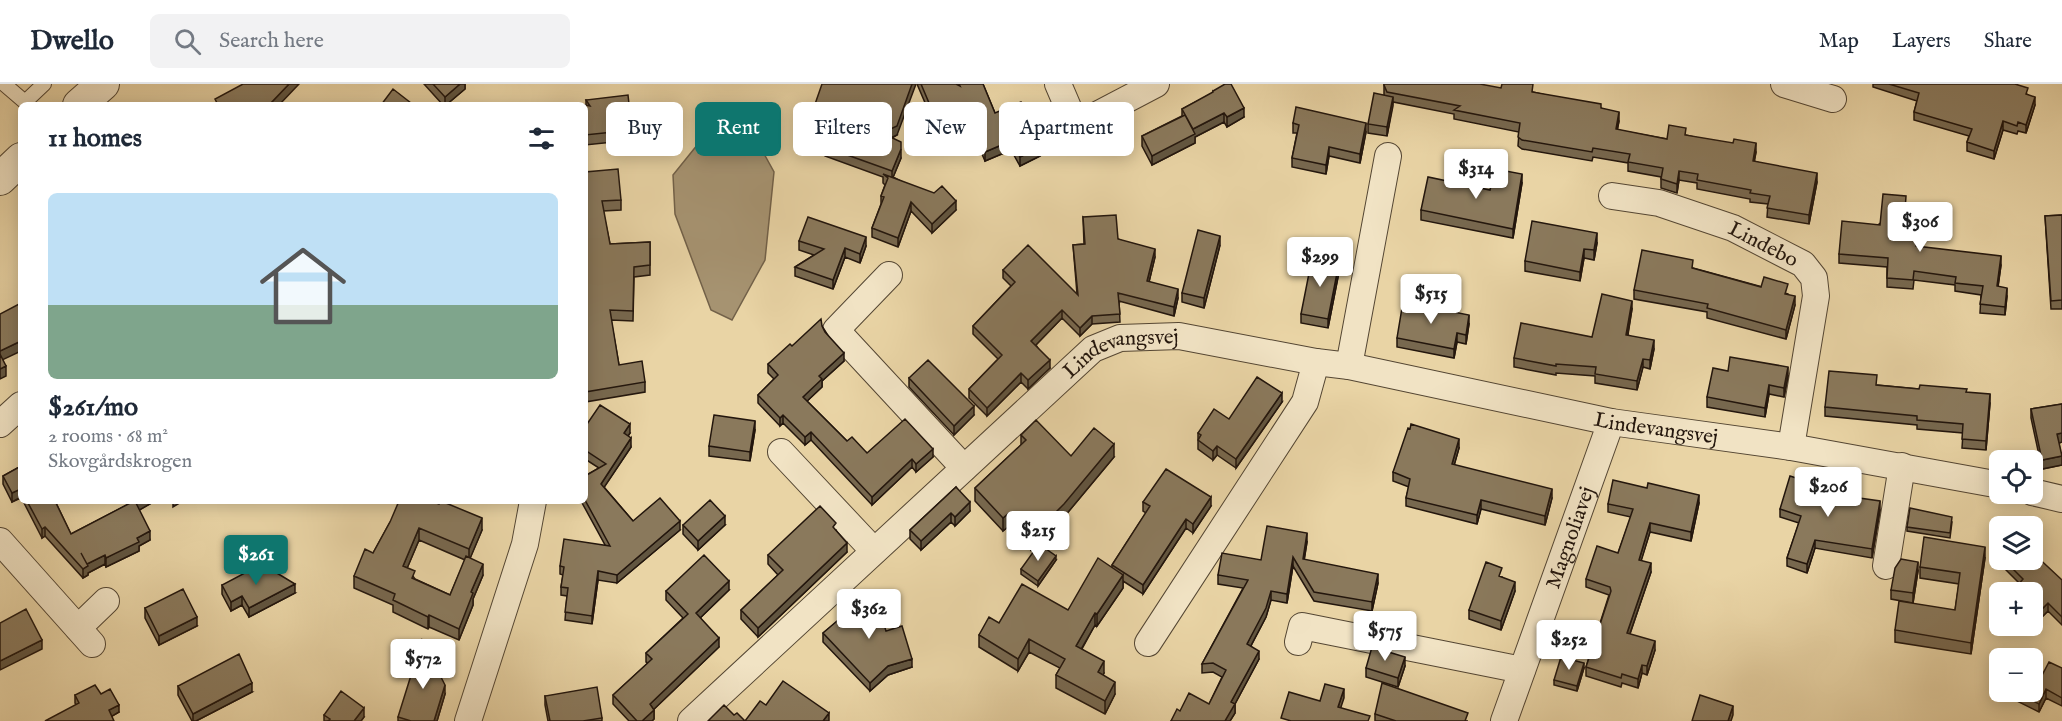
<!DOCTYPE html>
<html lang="en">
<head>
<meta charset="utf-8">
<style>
	:root { --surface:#fff; --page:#f2f2f3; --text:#1f2937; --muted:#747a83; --line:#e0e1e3; --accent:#0f766e }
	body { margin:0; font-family:"IM FELL English",serif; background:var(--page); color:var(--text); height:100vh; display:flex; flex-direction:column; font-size:22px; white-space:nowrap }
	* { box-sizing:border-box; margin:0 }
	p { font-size:20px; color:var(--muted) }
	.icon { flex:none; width:33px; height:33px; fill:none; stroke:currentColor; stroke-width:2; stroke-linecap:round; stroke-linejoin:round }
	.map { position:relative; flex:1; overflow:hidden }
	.drawer { position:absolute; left:18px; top:18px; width:570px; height:402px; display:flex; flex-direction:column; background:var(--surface); border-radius:9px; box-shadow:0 3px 15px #0003 }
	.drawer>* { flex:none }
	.top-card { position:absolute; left:606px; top:18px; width:570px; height:54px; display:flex; gap:12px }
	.buttons { position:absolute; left:1989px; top:366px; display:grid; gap:12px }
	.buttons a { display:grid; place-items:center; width:54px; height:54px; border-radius:9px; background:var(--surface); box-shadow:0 3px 15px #0003; font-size:30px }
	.price { position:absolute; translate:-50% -51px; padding:0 14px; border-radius:6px; background:#fff; color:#222; font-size:20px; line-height:39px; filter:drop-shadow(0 2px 3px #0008) }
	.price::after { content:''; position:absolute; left:50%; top:36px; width:18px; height:14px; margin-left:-9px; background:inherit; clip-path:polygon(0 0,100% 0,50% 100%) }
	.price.on { background:var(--accent); color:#fff }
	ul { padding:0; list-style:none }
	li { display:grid; align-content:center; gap:12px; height:318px; padding:0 30px }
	li span { display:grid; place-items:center; height:186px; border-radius:9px; color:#555 }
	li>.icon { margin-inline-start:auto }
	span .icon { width:108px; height:108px; fill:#fffc; stroke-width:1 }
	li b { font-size:26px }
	h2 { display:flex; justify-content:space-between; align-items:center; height:72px; padding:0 30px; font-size:26px }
	.chip { padding:0 21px; border-radius:9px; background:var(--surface); box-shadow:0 3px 15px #0003; font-size:21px; line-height:54px }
	.chip.on { background:var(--accent); color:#fff }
	header { display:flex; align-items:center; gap:36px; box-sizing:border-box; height:84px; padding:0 30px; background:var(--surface); border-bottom:2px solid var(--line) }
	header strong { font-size:28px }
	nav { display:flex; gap:33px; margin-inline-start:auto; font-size:21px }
	.search { width:420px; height:54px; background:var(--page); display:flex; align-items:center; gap:15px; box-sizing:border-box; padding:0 21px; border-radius:9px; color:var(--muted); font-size:22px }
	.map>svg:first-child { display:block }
	.water { fill:#a69371; stroke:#726149; stroke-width:1.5 }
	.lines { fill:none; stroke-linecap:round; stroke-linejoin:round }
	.service-casing { stroke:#544633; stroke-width:16 }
	.minor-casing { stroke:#544633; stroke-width:28 }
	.tertiary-casing { stroke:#544633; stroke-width:34 }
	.service { stroke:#f1e3c4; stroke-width:14 }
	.minor { stroke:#f1e3c4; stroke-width:26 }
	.tertiary { stroke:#f1e3c4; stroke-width:32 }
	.wall { fill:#77684f; stroke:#23160d; stroke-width:1.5; fill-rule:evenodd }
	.shaded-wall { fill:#615540; stroke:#23160d; stroke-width:1.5 }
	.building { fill:#8a795c; stroke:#23160d; stroke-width:1.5 }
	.labels { text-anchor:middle; stroke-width:5; stroke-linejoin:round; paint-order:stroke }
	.street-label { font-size:21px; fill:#23160d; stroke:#f1e3c4 }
</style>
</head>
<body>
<header>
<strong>Dwello</strong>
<div class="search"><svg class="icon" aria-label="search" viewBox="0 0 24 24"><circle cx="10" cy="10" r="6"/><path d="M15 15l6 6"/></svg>Search here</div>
<nav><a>Map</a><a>Layers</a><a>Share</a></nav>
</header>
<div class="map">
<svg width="2062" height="637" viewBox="0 0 2062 637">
	<rect width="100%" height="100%" fill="#e9d4a5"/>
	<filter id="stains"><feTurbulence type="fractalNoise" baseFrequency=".00333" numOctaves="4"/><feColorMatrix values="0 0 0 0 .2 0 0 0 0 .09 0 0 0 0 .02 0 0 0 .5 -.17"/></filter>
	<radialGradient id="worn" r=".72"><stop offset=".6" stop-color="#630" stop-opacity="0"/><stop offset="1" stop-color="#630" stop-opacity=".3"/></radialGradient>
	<path class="water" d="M743 59 763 68 774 88 765 176 732 236 711 226 675 130 673 91 698 60Z"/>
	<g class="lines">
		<g class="service-casing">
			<path id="service" d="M4 0 25 18 44 0"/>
		</g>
		<g class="minor-casing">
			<g id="minor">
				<path d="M1058 0 1076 42 1156 0"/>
				<path d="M1784 0 1833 15"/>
				<path id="s1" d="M1612 112 1659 119 1733 144 1803 180 1814 194 1816 212 1791 363"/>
				<path d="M889 191 836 246 964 384"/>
				<path d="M1349 282 1388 72"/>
				<path d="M0 340 21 321"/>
				<path d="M781 368 874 467"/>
				<path d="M2032 408 2062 415"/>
				<path d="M0 457 92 560"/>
				<path d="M1886 482 1902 382"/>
				<path d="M78 544 106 517"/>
				<path d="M1298 558 1302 542 1522 586"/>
				<path d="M1148 559 1305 318 1316 278"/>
				<path d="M468 637 525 460 533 417"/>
				<path id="s2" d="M691 637 1093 265 1120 254 1179 252 1316 278 1349 282 1611 338 1791 363 2000 401"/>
				<path id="s3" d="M1504 637 1611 338"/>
			</g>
		</g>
		<g class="tertiary-casing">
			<path id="tertiary" d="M79 21 103 0
				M0 95 21 75"/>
		</g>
		<use href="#service" class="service"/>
		<use href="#minor" class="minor"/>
		<use href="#tertiary" class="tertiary"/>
	</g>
	<path class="wall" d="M424 0H465V5L446 21H443Z
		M917 0H983L995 29 1040 72 1020 82 1011 66 985 77 965 31 941 42 937 33 932 35Z
		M1384 0 1501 4 1533 8 1601 24 1619 37 1617 46 1667 55 1686 51 1756 68 1754 77 1817 98 1809 140 1767 133 1768 120 1750 118V115L1697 105V99L1679 96 1677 109 1661 104V93L1628 87V79L1593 73 1592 77 1522 65 1518 62 1519 48 1454 35V30L1393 18 1387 52 1368 49V40L1384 11Z
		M1873 0H2015L2028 11 2035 21 2026 49 2018 47 2017 50 2003 46 1994 75 1967 67V58L1969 52 1914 36V28L1917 17 1873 3Z
		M1213 7 1244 33 1227 43 1224 38 1195 53V59L1152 81 1142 62V52L1182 32V25L1213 9Z
		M586 16 630 29 642 45V55L585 61V21H586Z
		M814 23 897 51 892 54 901 74 893 93 956 126 932 149 911 127 898 163 872 153V144L881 120V112L885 101 883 99V93L825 72V63L834 39 814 32Z
		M1293 39 1366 48 1360 79 1329 72 1326 90 1292 83V74L1297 49H1293Z
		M585 88 621 116V126L603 127 610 160 650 158V191L634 193 633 237 611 236 619 281 645 298V308L585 318Z
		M1522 99 1513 154 1421 136V126L1490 106Z
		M1906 120 1905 142 1918 152 1917 162 2001 181 1998 202 2007 212 2005 231 1980 229 1981 211 1955 207V201L1914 196 1913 205 1887 203V183L1839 179V170Z
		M2062 131V225H2051L2045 132Z
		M1083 133 1118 155 1155 173 1149 198 1178 214 1174 232 1119 217 1120 238 1092 240 1080 252 1062 234 1036 261 1050 284 1028 305 1021 298 987 332 969 314V305L998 275 973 250V242L1011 202 1003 194V186L1077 210 1073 161 1084 160Z
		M799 157 866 162 860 179 845 173 833 205 795 192V183L814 171 799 166Z
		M1597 159 1594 176 1584 174 1580 197 1525 187V177Z
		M1220 161 1204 224 1182 218V209Z
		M1693 184 1788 210 1795 221 1786 255 1707 234V228L1634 215V206Z
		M1339 188 1328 244 1301 239V230Z
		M1632 225 1628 251 1654 265 1650 285 1643 283 1637 306 1595 299V292L1556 289V291L1514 283V274L1592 253Z
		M1469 240 1466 260 1457 258 1454 274 1397 263V254Z
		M822 242 844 277 822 297V303L807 317 847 357 867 369 933 373 916 388 912 383 872 421 811 356 805 361 783 339 780 342 758 319V311L774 295 768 289V280L792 262Z
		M1728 287 1788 292 1784 313 1769 310 1765 333 1707 323V313Z
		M909 294 974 331 954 351 909 303Z
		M1877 301 1919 305 1966 308 1990 319 1986 366 1962 364 1963 349 1917 345V341L1825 332V323Z
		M1282 318 1236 384 1217 371 1213 376 1198 365V349L1229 335Z
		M2062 320V358L2059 359 2062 381 2042 385 2031 334V325Z
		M585 343 630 349 628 352 631 363 604 403 633 437 680 446 617 499 598 496 592 540 565 536 567 512 561 511V503L563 491 560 490V482L605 461 581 417H585V392L599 384 585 375Z
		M755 346 750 377 709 372V362Z
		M1021 351 1071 372 1114 373 1064 433 1031 466 1009 442 1003 447 975 417V404L1021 361Z
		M1459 364 1454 381 1552 414 1545 441 1481 425 1477 440 1406 422V414L1409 403 1393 397V388Z
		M21 382V414L12 418 3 400V392Z
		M956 403 970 427 955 442 951 438 921 466 910 455V446Z
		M1846 412 1880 426 1872 474 1815 464 1807 489 1787 482V474L1799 439 1780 433V425Z
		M23 417H55L71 450 129 420 126 417H155L139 426 150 456 139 462V467L106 483 105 480 88 489V491L83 494 45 452 42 454Z
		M1143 418 1211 422 1193 449 1186 444 1143 510 1123 497V504L1097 542 1095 541 1082 565 1104 589 1103 591 1115 610 1105 630 1056 604V591L1060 584 1029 568 1018 587 979 563V551L999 539 1068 526 1112 484V481L1146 429 1143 427Z
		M1699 419 1691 457 1650 448 1641 476 1651 488 1630 550 1655 566 1647 591 1642 589 1638 604 1622 599 1621 603 1586 592V583L1609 511 1586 503V495L1618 469 1631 433 1608 428V420Z
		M390 438 482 446 470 474 483 491 473 515V521L459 556 429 543 428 545 393 528V521L354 504V492L373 469ZM419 456 465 476 450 511 415 495 407 484Z
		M1952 438 1950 454 1907 447V443Z
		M683 441H725L698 466 683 450Z
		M836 446 847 468 758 553 741 535V526L778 491 768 480V471Z
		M1307 458 1304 476 1378 499 1372 527 1314 517 1293 482 1287 519 1271 516 1266 533 1251 562 1259 575 1235 620V629L1230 637H1171L1180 627 1209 620 1222 593 1213 588 1202 589V580L1243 504 1218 500V491L1261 476Z
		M1985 474 1971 570 1895 558V546L1955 526 1959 500 1920 494V483Z
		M1056 476 1038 502 1021 490V485Z
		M2004 476 2062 496V541L2048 527 2042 533 2032 524V508H2018V501L2019 499 2004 484Z
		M1918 487 1913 519 1891 515V506Z
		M1502 493 1515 507 1501 546 1469 535V526Z
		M222 501 295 509 249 533 242 521 231 527 222 510Z
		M729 506 700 534 719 563 654 625V635L652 637H629L613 620V611L648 579 646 578V569L683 534 666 516V507Z
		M850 521 886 547 912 583 888 591 870 607 823 558V549L850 527Z
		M145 524 197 542 159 561 145 534Z
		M1405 582 1398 603 1366 593V584Z
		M1584 584 1577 607 1554 601V596Z
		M2062 584V622L2046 614 2039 628 2015 616V608L2039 597Z
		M178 602 252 608 196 637H192L178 611Z
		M101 610 119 628 112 632 76 621 75 619V611Z
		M445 610 437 637H398V633Z
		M545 612 602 634V637H548L545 621Z
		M1375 630 1468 637H1375Z
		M324 631 364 633 361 637H324Z"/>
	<path class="shaded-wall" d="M289 0H299L279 21H269Z
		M460 0H465V5L446 21H445V13Z
		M912 0H916L897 51 882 58V49Z
		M1393 13V22L1387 52V43Z
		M2035 13V21L2026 49V41Z
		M965 22V31L941 42V33Z
		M937 24V33L932 35V26Z
		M1244 24V33L1227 43V33Z
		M1619 28V37L1616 54V45Z
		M1224 29V38L1195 53V59L1152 81V72L1193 45Z
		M2003 37V46L1994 75V67Z
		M1366 39V48L1360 79V70Z
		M1011 57V66L985 77V68Z
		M1756 59V68L1753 86V77Z
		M1040 63V72L1020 82V73Z
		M1329 63V72L1326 90V81Z
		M901 65V74L892 96V87Z
		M1679 87V96L1677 109V100Z
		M1817 89V98L1809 140V131Z
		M1522 90V99L1513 154V145Z
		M956 117V126L932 149V140Z
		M911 118V127L898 163V154Z
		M1597 149V159L1594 176V166Z
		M1220 152V161L1204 224V214Z
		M866 153V162L860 179V170Z
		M845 164V173L833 205V196Z
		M1155 165V173L1147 206V197Z
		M1584 165V174L1580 197V188Z
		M2001 172V181L1997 211V202Z
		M1339 179V188L1328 244V235Z
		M2007 204V212L2005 231V223Z
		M1178 205V214L1174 232V223Z
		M1795 212V221L1786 255V246Z
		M1632 217V225L1626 260V251Z
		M1062 226V234L1031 266V257Z
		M1469 231V240L1466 260V251Z
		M1092 232V240L1080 252V244Z
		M1457 249V258L1454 274V265Z
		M1654 256V265L1650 285V276Z
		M21 257V267L0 277V267Z
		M844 269V277L822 297V303L803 321V313L819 292Z
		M1643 275V283L1637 306V297Z
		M1050 276V284L1028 305V296Z
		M6 282V292L0 295V285Z
		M1788 283V292L1784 313V304Z
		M1021 289V298L987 332V324Z
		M1769 301V310L1765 333V324Z
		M1282 309V318L1236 384V375Z
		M1990 310V319L1986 366V357Z
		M974 322V331L954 351V342Z
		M783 331V339L780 342V334Z
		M755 337V346L750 377V368Z
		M630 340V349L624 358V349Z
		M811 348V356L805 361V353Z
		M2062 349V358L2057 360V350Z
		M631 354V363L601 408V400Z
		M1459 355V364L1452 389V380Z
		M1114 360V373L1064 433 1031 466V453Z
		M1217 362V371L1213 376V367Z
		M933 365V373L916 388V380Z
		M2062 372V381L2042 385V376Z
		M912 375V383L872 421V413Z
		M21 404V413L12 418V409Z
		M1552 405V414L1545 441V432Z
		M1699 411V419L1691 457V448Z
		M1211 413V422L1193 449V440Z
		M1481 416V425L1477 440V431Z
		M139 417H155L136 428V419Z
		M173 417H183L173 423Z
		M1880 417V426L1872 474V465Z
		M970 418V427L955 442V433Z
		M951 429V438L921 466V457Z
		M1009 429V442L1003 447V434Z
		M725 432V441L698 466V457Z
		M482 434V446L469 477V465Z
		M1186 435V444L1143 510V501Z
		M680 437V446L617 499V491Z
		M1650 439V448L1639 484V476Z
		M45 443V452L42 454V445Z
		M419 444V456L403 494V482Z
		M150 447V456L139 462V467L106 483V474L137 454Z
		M1307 449V458L1303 484V475Z
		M1815 456V464L1807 489V480Z
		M847 459V468L758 553V544Z
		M1985 463V474L1971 570V559Z
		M105 471V480L88 489V491L83 494V485L87 480Z
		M1056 472V476L1038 502V497Z
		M1293 473V482L1287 519V510Z
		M1918 478V487L1913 519V509Z
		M1651 479V488L1627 558V549Z
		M483 480V491L473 515V521L459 556V545L471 508Z
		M598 487V496L592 540V532Z
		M1378 490V499L1372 527V518Z
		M1123 491V504L1097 542V530Z
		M729 497V506L696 538V529Z
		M1515 498V507L1501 546V537Z
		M295 500V509L249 533V524Z
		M1271 507V516L1266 533 1247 569V560Z
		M242 512V521L231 527V518Z
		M2048 519V527L2042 533V525Z
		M1095 529V541L1076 574V562Z
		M429 531V543L428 545V533Z
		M197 533V542L159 561V552Z
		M719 554V563L650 629V620Z
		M1029 555V568L1018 587V575Z
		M42 556V565L0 586V577Z
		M1655 557V566L1647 591V582Z
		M1259 567V575L1235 620V629L1230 637H1225L1231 618Z
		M1405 573V582L1398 603V594Z
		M912 575V583L888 591 870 607V599L888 582Z
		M1104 577V589L1098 601V588Z
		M1584 579V584L1577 607V602Z
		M1642 581V589L1638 604V595Z
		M1115 598V610L1105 630V617Z
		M252 599V608L196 637H193V630Z
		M445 601V610L437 637H434Z
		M1344 605V614L1338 632V623Z
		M2046 605V614L2039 628V620Z
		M119 621V628L109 634V626Z
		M1733 622V631L1731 637H1728Z
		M364 624V633L361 637H354Z
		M654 626V635L652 637H642Z
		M829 629V637H823Z"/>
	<path class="building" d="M243 0H289L269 21H218L215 15Z
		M433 0H460L445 13Z
		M822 0H912L897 42 882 49 901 58V65L892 87 825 63 837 31 814 23Z
		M921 0H956L960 2 959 0H983L995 29 1021 18 1040 63 1020 73 1011 57 985 68 965 22 941 33 937 24 932 26Z
		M1225 0H1231L1244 24 1227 33 1224 29 1193 45 1182 25 1213 8V7Z
		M1384 0H1480L1501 4 1502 0H1533L1532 8 1601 20V24L1619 28 1616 45 1667 55 1669 41 1686 44 1685 51 1733 59 1734 55 1756 59 1753 77 1817 89 1809 131 1767 124 1770 112 1750 109 1751 106 1697 96 1698 90 1679 87 1677 100 1661 95 1663 84 1628 78 1630 70 1593 64 1592 68 1522 56 1518 53 1520 39 1454 26 1460 22 1387 8 1384 1Z
		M1889 0H2015L2028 4 2026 10 2035 13 2026 41 2018 38 2017 42 2003 37 1994 67 1967 58 1972 45 1914 28 1919 9Z
		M393 5 411 19 409 21H381Z
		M1374 9 1393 13 1387 43 1368 40Z
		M628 11 630 29 640 28 642 45 585 51V21H583H585L590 22 586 16Z
		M1296 23 1366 39 1360 70 1329 63 1326 81 1292 74 1299 41 1293 39Z
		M1185 31 1195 50 1152 72 1142 52Z
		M618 85 621 116 602 117 610 160 650 158V181L634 183 633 227 610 226 619 281 642 277 645 298 585 308V88Z
		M1495 85 1522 90 1513 145 1421 126 1428 93 1490 106Z
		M883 90 934 109 942 102 956 117 932 140 911 118 898 154 872 144 884 113 881 112 888 94Z
		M1883 110 1906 112 1904 142 1918 143 1916 162 2001 172 1997 202 2007 204 2005 223 1980 220 1983 202 1955 199 1956 193 1914 187 1913 196 1887 194 1888 174 1839 170 1842 137 1880 141Z
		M1116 131 1118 155 1155 165 1147 197 1178 205 1174 223 1118 209 1120 230 1092 232 1080 244 1062 226 1031 257 1050 276 1028 296 1021 289 987 324 969 305 1002 271 973 242 1015 198 1003 186 1028 161 1078 211 1073 161 1085 160 1083 133Z
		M2062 131V216L2051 217 2045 132Z
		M808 133 866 153 860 170 845 164 833 196 795 183 824 165 799 157Z
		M1532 137 1597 149 1594 166 1584 165 1580 188 1525 177Z
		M1198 146 1220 152 1204 214 1182 209Z
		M1642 166 1693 176 1692 184 1761 203 1764 193 1788 200 1785 210 1795 212 1786 246 1707 224 1708 220 1634 206Z
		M1312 174 1339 179 1328 235 1301 230Z
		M1602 210 1632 217 1626 251 1654 256 1650 276 1643 275 1637 297 1595 290 1596 283 1556 280V282L1514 274 1521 239 1592 253Z
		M1403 218 1469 231 1466 251 1457 249 1454 265 1397 254Z
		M21 219V257L0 267V230Z
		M821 235 822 242 825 248 844 269 819 292 822 295 803 313 847 357 852 353 867 369 905 335 933 365 916 380 912 375 872 413 811 348 805 353 783 331 780 334 758 311 778 291 768 280 790 260 792 262Z
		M0 270 6 282 0 285Z
		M1730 273 1788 283 1784 304 1769 301 1765 324 1707 313 1713 284 1728 287Z
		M928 276 974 322 954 342 909 294Z
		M1829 287 1877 291 1876 301 1919 305 1920 301 1967 305 1966 308 1990 310 1986 357 1962 355 1963 340 1917 336V332L1825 323Z
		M1257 293 1282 309 1236 375 1217 362 1213 367 1198 356 1201 351 1198 349 1214 325 1229 335Z
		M2062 320V349L2057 350 2062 372 2042 376 2031 325Z
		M600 321 630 340 624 349 631 354 601 400 633 437 660 414 680 437 617 491 598 487 592 532 565 528 568 504 561 503 564 483 560 482 564 455 610 462 585 416V392L606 380 585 366V343Z
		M714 331 755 337 750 368 709 362Z
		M1036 336 1071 372 1094 344 1114 360 1064 420 1031 453 1009 429 1003 434 975 404 1026 356 1021 351Z
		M1411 340 1459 355 1452 380 1552 405 1545 432 1481 416 1477 431 1406 414 1410 395 1393 388 1408 344 1410 345Z
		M21 382V405L12 409 3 392Z
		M1166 385 1211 413 1193 440 1186 435 1143 501 1112 481 1150 422 1143 418Z
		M1790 392 1846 410 1845 412 1880 417 1872 465 1815 456 1807 480 1787 474 1801 432 1780 425Z
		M1613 396 1647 404 1648 399 1699 411 1691 448 1650 439 1639 476 1651 479 1627 549 1655 557 1647 582 1642 581 1638 595 1622 590 1621 594 1586 583 1611 507 1610 503 1586 495 1597 462 1618 469 1633 425 1608 420Z
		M956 403 970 418 955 433 951 429 921 457 910 446Z
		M710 416 725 432 698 457 683 441Z
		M27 417H55L71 450 134 417H139L136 419 150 447 137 454 139 458 106 474 105 471 87 480 81 469 88 482 83 485 45 443 42 445Z
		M399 417H431L439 420 441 417 482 434 469 465 419 444 403 482 415 487 412 494 450 511 466 472 483 480 471 508 473 509 459 545 429 531 428 533 393 516 395 510 354 492 365 465 373 469 390 438Z
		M820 422 836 439 833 443 847 459 758 544 741 526 783 486 768 471Z
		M1910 424 1952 433 1950 449 1907 443Z
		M1267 442 1307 449 1303 475 1378 490 1372 518 1314 508 1293 473 1287 510 1271 507 1266 524 1247 560 1259 567 1231 618 1235 620 1225 637H1171L1177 625 1180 627 1189 609 1209 620 1226 586 1213 579 1202 580 1248 496 1218 491 1222 469 1261 476Z
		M1924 453 1985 463 1971 559 1895 546 1899 517 1955 526 1960 489 1920 483Z
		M1039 460 1056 472 1038 497 1021 485Z
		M2032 468 2062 496V533L2048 519 2042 525 2032 515V508H2025L2018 501 2023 495 2004 476H2032Z
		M704 471 729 497 696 529 719 554 650 620 654 626 642 637H637L613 611 652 575 646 569 688 530 666 507Z
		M1098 474 1123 491 1097 530 1095 529 1076 562 1104 577 1098 588 1115 598 1105 617 1056 591 1065 575 1029 555 1018 575 979 551 989 533 999 539 1022 500 1068 526Z
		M1901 475 1918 478 1913 509 1891 506 1895 484Z
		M1486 478 1502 484 1499 492 1515 498 1501 537 1469 526Z
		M262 480 295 500 249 524 242 512 231 518 222 501Z
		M183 505 197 533 159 552 145 524Z
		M876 514 886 547 902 542 912 575 888 582 870 599 823 549 851 525 850 521Z
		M26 525 42 556 0 577V539Z
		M422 556 445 601 434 637H411L398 633Z
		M1372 563 1405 573 1398 594 1366 584Z
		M239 570 252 599 193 630 178 602Z
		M1561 573 1584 579 1577 602 1554 596Z
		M2049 578 2062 584V614L2046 605 2039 620 2015 608H2032V594L2039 597Z
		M783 597 829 629 823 637H745L760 617 766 621Z
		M1382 599 1468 629 1465 637H1396L1375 630Z
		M1325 600 1344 605 1338 623 1370 632 1368 637H1291L1281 634 1289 608 1320 617Z
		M95 601 101 610 110 605 119 621 109 626 114 637H45L79 619 75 611Z
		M597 603 602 634 583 637H550L545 612Z
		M341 607 364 624 354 637H328L330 635 324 631Z
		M1700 611 1733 622 1728 637H1692Z
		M724 621 734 631 737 629 745 637H708Z"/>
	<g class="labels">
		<g class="street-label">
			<text dy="7" stroke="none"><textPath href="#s1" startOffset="160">Lindebo</textPath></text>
			<text dy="7" stroke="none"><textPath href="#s2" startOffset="573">Lindevangsvej</textPath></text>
			<text dy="7" stroke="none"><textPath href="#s2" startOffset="1122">Lindevangsvej</textPath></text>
			<text dy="7" stroke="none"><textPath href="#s3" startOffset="195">Magnoliavej</textPath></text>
		</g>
	</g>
	<rect width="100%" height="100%" filter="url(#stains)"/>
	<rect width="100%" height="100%" fill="url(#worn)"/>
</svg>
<div class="buttons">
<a><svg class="icon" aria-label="locate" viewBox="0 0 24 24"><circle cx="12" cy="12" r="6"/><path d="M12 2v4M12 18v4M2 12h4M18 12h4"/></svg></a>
<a><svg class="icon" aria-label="layers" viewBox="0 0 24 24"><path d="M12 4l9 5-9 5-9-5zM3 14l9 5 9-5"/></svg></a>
<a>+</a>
<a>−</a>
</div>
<b class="price" style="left:1476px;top:116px">$314</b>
<b class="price" style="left:1920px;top:169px">$306</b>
<b class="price" style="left:1320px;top:204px">$299</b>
<b class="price" style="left:1431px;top:241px">$515</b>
<b class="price" style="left:1828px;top:434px">$206</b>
<b class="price" style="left:1038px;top:478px">$215</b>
<b class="price on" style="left:256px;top:502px">$261</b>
<b class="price" style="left:869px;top:556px">$362</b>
<b class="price" style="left:1385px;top:578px">$575</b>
<b class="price" style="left:1569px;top:587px">$252</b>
<b class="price" style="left:423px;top:606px">$572</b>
<div class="top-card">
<a class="chip">Buy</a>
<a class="chip on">Rent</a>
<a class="chip">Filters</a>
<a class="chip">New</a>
<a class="chip">Apartment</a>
</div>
<section class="drawer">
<h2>11 homes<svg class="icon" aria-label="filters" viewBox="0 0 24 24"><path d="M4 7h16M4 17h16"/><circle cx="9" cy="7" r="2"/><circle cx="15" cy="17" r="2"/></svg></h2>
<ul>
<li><span style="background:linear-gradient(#bfe0f5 60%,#7fa58c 0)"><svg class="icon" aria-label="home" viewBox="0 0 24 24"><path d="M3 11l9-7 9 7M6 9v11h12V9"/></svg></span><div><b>$261/mo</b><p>2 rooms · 68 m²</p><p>Skovgårdskrogen</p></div></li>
</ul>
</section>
</div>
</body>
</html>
